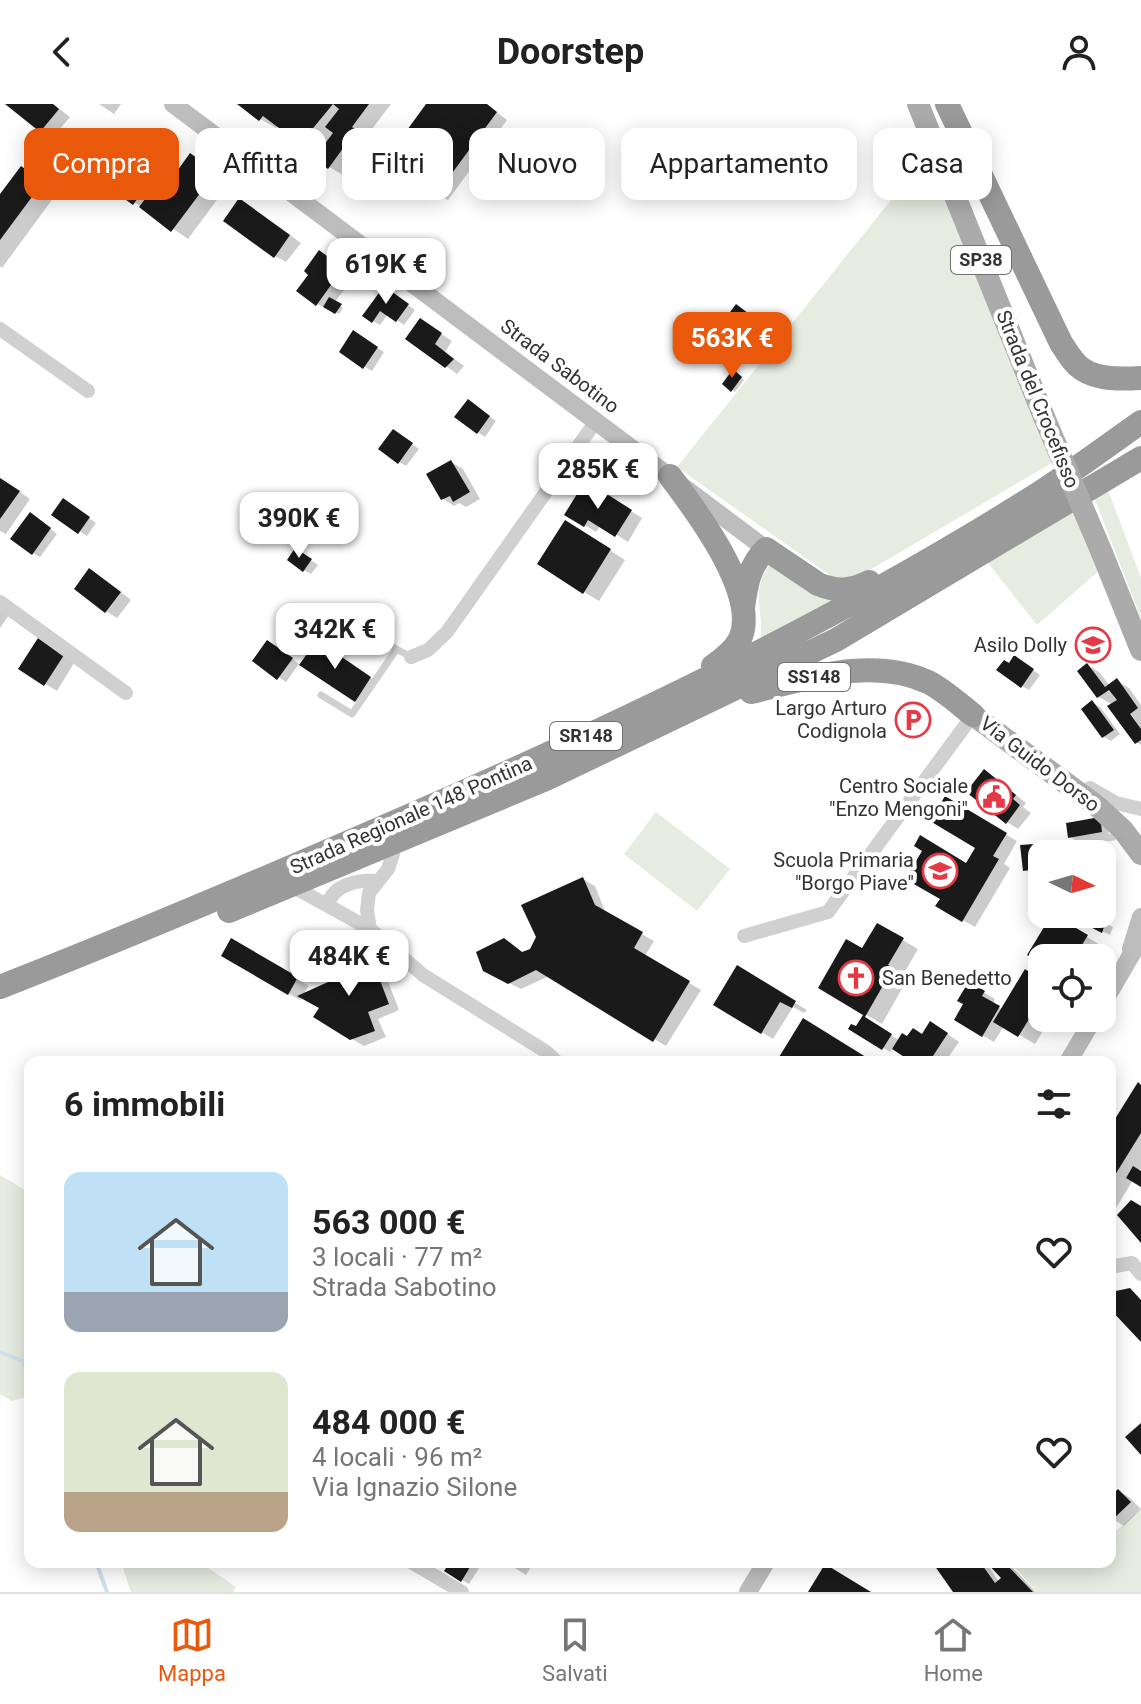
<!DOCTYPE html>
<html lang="it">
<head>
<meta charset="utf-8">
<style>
	:root { --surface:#fff; --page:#f6f6f6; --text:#222; --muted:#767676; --line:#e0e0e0; --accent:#ea580c }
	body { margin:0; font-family:Roboto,sans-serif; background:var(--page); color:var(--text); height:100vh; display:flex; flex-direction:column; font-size:30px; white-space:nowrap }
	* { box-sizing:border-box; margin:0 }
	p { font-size:26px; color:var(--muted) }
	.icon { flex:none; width:44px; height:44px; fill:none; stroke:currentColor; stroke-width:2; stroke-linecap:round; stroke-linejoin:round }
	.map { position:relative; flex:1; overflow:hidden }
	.sheet { position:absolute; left:24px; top:952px; width:1092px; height:512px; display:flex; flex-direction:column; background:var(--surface); border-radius:16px; box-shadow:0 4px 20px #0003 }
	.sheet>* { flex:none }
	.banner { position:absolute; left:24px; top:24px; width:1094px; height:72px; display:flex; gap:16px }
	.needle { width:52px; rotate:95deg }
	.controls { position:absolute; left:1028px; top:736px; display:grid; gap:16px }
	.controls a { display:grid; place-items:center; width:88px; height:88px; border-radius:16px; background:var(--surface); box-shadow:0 4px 20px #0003; font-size:40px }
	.price { position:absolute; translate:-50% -68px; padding:0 18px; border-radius:16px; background:#fff; color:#222; font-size:26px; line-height:52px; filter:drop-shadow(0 2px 4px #0008) }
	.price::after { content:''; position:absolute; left:50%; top:48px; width:24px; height:18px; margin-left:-12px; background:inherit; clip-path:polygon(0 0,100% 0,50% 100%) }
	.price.selected { background:var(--accent); color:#fff }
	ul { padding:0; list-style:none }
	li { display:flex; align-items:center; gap:24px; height:200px; padding:0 40px }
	li span { display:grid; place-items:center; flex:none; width:224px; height:160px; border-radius:16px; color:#555 }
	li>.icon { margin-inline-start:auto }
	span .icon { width:96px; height:96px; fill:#fffc; stroke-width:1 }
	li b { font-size:34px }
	h2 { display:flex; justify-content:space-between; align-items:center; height:96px; padding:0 40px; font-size:34px }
	.chip { padding:0 28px; border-radius:16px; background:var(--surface); box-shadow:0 4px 20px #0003; font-size:28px; line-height:72px }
	.chip.selected { background:var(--accent); color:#fff }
	header { display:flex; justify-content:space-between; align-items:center; height:104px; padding:0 40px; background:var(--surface); font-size:36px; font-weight:700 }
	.dock { display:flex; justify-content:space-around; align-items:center; height:112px; border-top:2px solid var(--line); background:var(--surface); font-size:22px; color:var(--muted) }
	.dock a { display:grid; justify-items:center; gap:4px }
	.dock .selected { color:var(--accent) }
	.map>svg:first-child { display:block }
	.green { fill:#e6ecdf }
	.shadow { fill:#0003 }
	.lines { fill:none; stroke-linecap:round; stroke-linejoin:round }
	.stream { stroke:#cfe2ee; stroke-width:4 }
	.building { fill:#1a1a1a }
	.lane { stroke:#d0d0d0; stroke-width:7 }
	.street { stroke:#d0d0d0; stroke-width:14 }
	.secondary { stroke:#bdbdbd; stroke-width:18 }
	.primary { stroke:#ababab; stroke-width:22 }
	.highway { stroke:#9a9a9a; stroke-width:24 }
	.primary-bridge { stroke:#ababab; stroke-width:22 }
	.labels { text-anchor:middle; stroke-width:8; stroke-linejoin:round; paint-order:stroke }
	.shield { fill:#fff; stroke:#707070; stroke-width:2 }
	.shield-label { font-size:18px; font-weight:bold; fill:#333 }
	.street-label { font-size:20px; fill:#333; stroke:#fff }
	.poi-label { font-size:20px; fill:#333; stroke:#fff; text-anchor:end }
</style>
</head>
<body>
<header><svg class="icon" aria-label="back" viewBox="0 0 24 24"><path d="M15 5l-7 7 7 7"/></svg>Doorstep<svg class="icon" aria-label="person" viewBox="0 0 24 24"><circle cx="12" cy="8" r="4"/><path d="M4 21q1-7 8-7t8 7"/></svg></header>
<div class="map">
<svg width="1141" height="1488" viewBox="0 0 1141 1488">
	<rect width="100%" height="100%" fill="#fff"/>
	<path class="green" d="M928 50 1055 357 863 470 846 478 831 472 677 363Z
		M1108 386 1141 474V514L1094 393Z
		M1072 401 1101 465 1037 521 985 455Z
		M774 455 833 497 761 535C763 500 749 485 774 455Z
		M656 708 730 765 697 807 624 750Z
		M0 1071 30 1089V1292L12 1297 0 1290Z
		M1141 1405V1488H1037L1010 1458H1110V1432Z
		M121 1458H206L204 1461 236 1483 233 1488H131Z"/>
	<path class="shadow" d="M8 0H53L70 13 53 33 42 27Z
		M99 0H121L114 10Z
		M241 0H391L366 33 375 40 370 46 366 44 345 72 329 63 320 50 301 39 278 21 276 24 260 15Z
		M429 0H486L507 16 448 96 437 90Z
		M66 47 89 61 106 53 118 62 100 85 60 56Z
		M191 51 223 73 237 67 248 75 233 95 222 89 188 135 114 84 147 60 164 72H176Z
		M37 74 57 89 2 164 0 162V93Z
		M251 103 301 139 286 158 275 152Z
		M331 155 354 172 335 198 343 204 339 210 317 200Z
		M391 189 415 206 404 221 388 210 380 221 373 217Z
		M748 209 775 230 768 238 751 227 736 248 714 233Z
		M432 224 452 237 445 248 464 262 457 270 408 234Z
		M354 229 384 248 372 267 341 248Z
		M733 268 744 276 735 288 724 280Z
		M476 302 496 317 485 333 478 328Z
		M400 332 419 345 406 362 399 358Z
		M451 358 463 365 480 395 466 403 459 399 454 402 443 395Z
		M0 374 30 395 6 430 0 427Z
		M603 390 642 414 628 438 601 421 596 428 567 410 600 395Z
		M333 392 343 399 336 410 326 404Z
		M71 401 96 419 87 432 54 411Z
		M38 415 57 430 40 453 33 449Z
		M581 428 625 456 599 497 584 488Z
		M303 451 318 461 311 470 304 466Z
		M102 474 131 496 117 514 106 507Z
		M0 505 9 511 0 524Z
		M38 537 74 559 57 587 21 565Z
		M275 542 299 560 286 578 255 557Z
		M324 543 373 576 358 598 302 560Z
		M1022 558 1040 571 1029 586 1022 582 1010 561Z
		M1087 561 1099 568 1110 582 1117 577 1129 584 1141 601V641L1136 638 1113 601 1099 593Z
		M1093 599 1100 603 1120 630 1111 637 1104 633Z
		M984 668 996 674 1026 699 1023 703 1031 709 1018 725 1007 718Z
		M946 695 1017 737 1004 760 1010 764 975 823 938 802 978 743Z
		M1099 715 1107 719 1109 732 1078 737 1070 733Z
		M1033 742 1041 746 1042 769 1032 770 1025 766Z
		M583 775 595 782 606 810 654 837 645 852 701 886 666 942 549 872 521 885 485 866 503 836 524 849 531 846Z
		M1061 810H1089L1113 823 1110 831 1076 814 1066 813Z
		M1052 812 1102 842 1095 854H1042V858L1029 850Z
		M877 821 918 845 903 871 908 874 882 920 820 884 863 847Z
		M232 837 309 882 303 891 331 879 369 852 381 859 399 906 378 915 386 933 364 942 352 935 321 903 303 892 300 896 224 852Z
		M738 864 807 906 804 909 793 903 773 935 716 900Z
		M1042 864V914H1051L1035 940 1004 922 994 938 956 916 966 900 970 880 995 895 993 900 1003 906 1036 874Z
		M863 915 901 937 942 926 959 938 945 958H915L893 943 890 948 851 924 857 925Z
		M1141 983V1064L1138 1068 1141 1069V1081L1133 1076 1110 1114V1027Z
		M1110 1387 1114 1392 1119 1387 1130 1394 1141 1405 1124 1422 1110 1413Z
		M452 1458H483L469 1480 447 1467Z
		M505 1458H527L526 1460 531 1463 526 1471Z
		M934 1458H969L971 1460 974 1458H981L989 1463 999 1478 1004 1474 989 1458H1007L1036 1488H956Z"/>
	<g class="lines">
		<path class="stream" d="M0 1248 23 1257 30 1276
			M96 1458 107 1488"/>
	</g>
	<path class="building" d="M5 0H53L59 5 40 28Z
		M237 0H369L352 23 360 29 353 39 349 36 328 65 314 54 333 29 325 23 339 5 333 0 300 40 263 12 259 17Z
		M426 0H487L497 8 436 91 386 55Z
		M66 44 84 56 76 68 58 56Z
		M98 46 112 56 92 82 79 72Z
		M190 49 216 68 171 128 139 103 168 65 175 70Z
		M135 51 157 67 133 101 111 85Z
		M230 60 242 69 225 93 213 84Z
		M21 62 43 78 0 136V90Z
		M239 94 290 131 274 154 223 117Z
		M319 146 343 164 316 202 296 187 308 171 304 167Z
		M384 182 409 200 396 218 380 207 372 219 362 212Z
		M329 193 342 200 335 210 323 203Z
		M736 200 765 222 756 233 740 221 723 243 711 234Z
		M420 214 442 229 435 240 454 255 445 264 405 235Z
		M353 226 378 243 363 265 339 248Z
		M733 265 742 273 731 288 722 280Z
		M468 295 490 312 477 330 454 313Z
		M393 325 413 339 398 360 378 345Z
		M451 356 470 388 453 398 450 392 441 396 426 370Z
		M0 374 20 387 0 415Z
		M582 382 599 393 602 387 632 406 615 433 588 416 584 423 564 411Z
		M333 389 342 396 332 410 323 404Z
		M63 394 90 413 78 430 51 411Z
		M30 408 51 424 32 451 10 435Z
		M565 416 611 445 583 490 537 460Z
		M295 444 312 455 303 468 287 456Z
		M89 464 121 488 105 509 74 485Z
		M38 534 64 551 44 582 18 565Z
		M267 536 293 554 277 576 252 557Z
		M317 536 371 573 355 598 299 561Z
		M1014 551 1034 565 1021 584 996 566 1004 556 1009 559Z
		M1087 559 1105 583 1117 574 1138 604 1130 610 1141 625V636L1135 640 1107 602 1117 596 1109 586 1097 594 1077 567Z
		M1092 596 1114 626 1102 634 1081 605Z
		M984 665 1016 691 1013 695 1020 701 1006 720 966 688Z
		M945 692 1007 729 993 752 999 755 962 818 935 802 940 795 905 775 922 747 914 742 920 731 966 759 975 744 930 717Z
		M1100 713 1102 728 1068 734 1066 719Z
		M1034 740 1037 765 1023 767 1020 741Z
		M583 773 595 801 643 828 634 844 690 877 653 938 536 866 508 880 483 867 476 848 504 834 522 848 530 845 536 833 521 801Z
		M1052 810 1088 831 1074 854 1068 850 1066 854H1042V860L1027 851Z
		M1065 810H1091L1106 817 1102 829Z
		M877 819 904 834 888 861 893 864 865 913 892 930 882 946 848 925 851 920 856 922 863 911 818 884 846 835 862 844Z
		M231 834 298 873 288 891 221 852Z
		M370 850 389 900 368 908 375 927 350 936 313 913 319 904 297 892 328 878 324 868Z
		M737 861 796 897 792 904 780 898 761 930 713 901Z
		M1042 861V894L1018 933 993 918 1025 865 1035 872Z
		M969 877 985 887 982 892 1000 902 982 933 954 916 963 900 957 897Z
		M803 914 874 958H776Z
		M930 917 948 929 929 958H912L892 945 902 929 907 932 913 924 922 930Z
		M1138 978 1141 981V1029L1110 1079V1023Z
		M1133 1062 1141 1067V1083L1126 1074Z
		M1131 1096 1141 1102V1139L1117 1111Z
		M1130 1184 1141 1196V1238L1110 1205 1111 1188Z
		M1141 1319V1351L1125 1333Z
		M1118 1385 1131 1398 1110 1418V1393Z
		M450 1458H473L461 1478 444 1467Z
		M932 1458H964L966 1461 971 1458H980L995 1479 1001 1474 986 1458H1004L1033 1488H953Z
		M825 1460 871 1488H808Z"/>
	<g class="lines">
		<path class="lane" d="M296 539C307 522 316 506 338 513L411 553
			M321 591 352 610 396 546
			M1042 744 1113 733 1121 727"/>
		<path class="street" d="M0 225 88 287
			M0 498 126 589
			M411 553 428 546 447 528 596 317
			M1090 684 1116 699 1141 705
			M292 782 370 825 423 871 545 947 557 958
			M328 800C334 780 358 776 376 777
			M370 825 367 806 369 789 388 765 393 750 394 740
			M744 832 828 808 973 611 978 610
			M1110 1163 1132 1159 1141 1170
			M411 1458 462 1488"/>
		<path class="secondary" d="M173 0 766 445
			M1131 845 1141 813
			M1102 901 1141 834
			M1068 958 1094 914
			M748 1488 766 1458"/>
		<path class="primary" d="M918 0 1044 313
			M1102 449 1141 546
			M973 611 1097 702 1123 726 1141 750"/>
		<path class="highway" d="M947 0 1061 239C1067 248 1073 259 1082 265 1098 276 1122 275 1141 274
			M670 372C696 407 760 490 740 535 734 547 723 555 713 562
			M743 504C746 481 749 462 766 445L818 480C837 488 851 487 869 478
			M751 588C806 575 872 552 928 578 944 586 959 600 973 611
			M229 807 546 675 836 536 1141 354
			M0 883C135 830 269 773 402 715 618 621 831 520 1030 395 1068 371 1104 344 1141 318"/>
		<path class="primary-bridge" d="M1044 313 1102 449"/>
	</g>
	<defs>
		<g id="school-ring" transform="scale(1.8)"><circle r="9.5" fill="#fff" stroke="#e63946" stroke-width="1.5"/><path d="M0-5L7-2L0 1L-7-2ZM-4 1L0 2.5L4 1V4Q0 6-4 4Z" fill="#e63946"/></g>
		<g id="parking-ring" transform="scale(1.8)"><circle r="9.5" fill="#fff" stroke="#e63946" stroke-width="1.5"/><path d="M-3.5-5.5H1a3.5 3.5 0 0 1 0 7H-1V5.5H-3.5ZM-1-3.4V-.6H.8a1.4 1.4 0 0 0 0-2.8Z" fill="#e63946"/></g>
		<g id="civic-ring" transform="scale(1.8)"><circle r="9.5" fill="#fff" stroke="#e63946" stroke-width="1.5"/><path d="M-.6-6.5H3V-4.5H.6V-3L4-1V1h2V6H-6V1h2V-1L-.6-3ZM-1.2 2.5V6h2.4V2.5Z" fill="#e63946"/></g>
		<g id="church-ring" transform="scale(1.8)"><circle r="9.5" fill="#fff" stroke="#e63946" stroke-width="1.5"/><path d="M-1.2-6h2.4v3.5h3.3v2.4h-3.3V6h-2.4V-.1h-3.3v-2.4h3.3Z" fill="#e63946"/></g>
	</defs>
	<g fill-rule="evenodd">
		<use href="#school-ring" x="1093" y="541"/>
		<use href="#parking-ring" x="913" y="616"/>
		<use href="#civic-ring" x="994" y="693"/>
		<use href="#school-ring" x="940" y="767"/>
		<use href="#church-ring" x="856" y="874"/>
	</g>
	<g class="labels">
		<g class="shield">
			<rect x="951" y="142" width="60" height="28" rx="6"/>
			<rect x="778" y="559" width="72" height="28" rx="6"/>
			<rect x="550" y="618" width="72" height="28" rx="6"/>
		</g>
		<g class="shield-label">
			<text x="981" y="162">SP38</text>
			<text x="814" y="579">SS148</text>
			<text x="586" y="638">SR148</text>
		</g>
		<g class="street-label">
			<text transform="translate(560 262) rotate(37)" y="7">Strada Sabotino</text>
			<text transform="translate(1038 295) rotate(68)" y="7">Strada del Crocefisso</text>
			<text transform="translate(1040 660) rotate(37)" y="7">Via Guido Dorso</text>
			<text transform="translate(411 711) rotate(-24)" y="7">Strada Regionale 148 Pontina</text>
		</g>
		<g class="poi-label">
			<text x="1067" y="548">Asilo Dolly</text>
			<text x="887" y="611">Largo Arturo<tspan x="887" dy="23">Codignola</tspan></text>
			<text x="968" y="689">Centro Sociale<tspan x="968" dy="23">"Enzo Mengoni"</tspan></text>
			<text x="914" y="763">Scuola Primaria<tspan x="914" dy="23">"Borgo Piave"</tspan></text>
			<text x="882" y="881" text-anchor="start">San Benedetto</text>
		</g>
	</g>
</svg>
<div class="controls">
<a><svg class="needle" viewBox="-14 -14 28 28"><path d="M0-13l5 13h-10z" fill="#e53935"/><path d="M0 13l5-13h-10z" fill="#767676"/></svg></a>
<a><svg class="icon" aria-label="locate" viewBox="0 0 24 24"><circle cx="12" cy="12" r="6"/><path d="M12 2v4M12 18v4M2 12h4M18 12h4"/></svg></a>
</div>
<b class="price" style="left:386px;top:202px">619K €</b>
<b class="price selected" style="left:732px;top:276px">563K €</b>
<b class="price" style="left:598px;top:407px">285K €</b>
<b class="price" style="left:299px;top:456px">390K €</b>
<b class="price" style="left:335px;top:567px">342K €</b>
<b class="price" style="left:349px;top:894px">484K €</b>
<div class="banner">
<a class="chip selected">Compra</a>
<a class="chip">Affitta</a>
<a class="chip">Filtri</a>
<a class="chip">Nuovo</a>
<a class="chip">Appartamento</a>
<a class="chip">Casa</a>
</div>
<section class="sheet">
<h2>6 immobili<svg class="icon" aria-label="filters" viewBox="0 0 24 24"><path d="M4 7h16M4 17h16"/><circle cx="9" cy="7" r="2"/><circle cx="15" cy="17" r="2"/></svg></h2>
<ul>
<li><span style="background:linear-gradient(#bfe0f5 75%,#9aa5b1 0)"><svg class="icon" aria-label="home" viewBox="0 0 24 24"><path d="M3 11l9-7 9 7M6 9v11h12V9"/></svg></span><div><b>563 000 €</b><p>3 locali · 77 m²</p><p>Strada Sabotino</p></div><svg class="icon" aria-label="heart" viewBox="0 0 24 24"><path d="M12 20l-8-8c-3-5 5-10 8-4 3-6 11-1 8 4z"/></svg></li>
<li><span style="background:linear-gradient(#dfe7d0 75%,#b9a48a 0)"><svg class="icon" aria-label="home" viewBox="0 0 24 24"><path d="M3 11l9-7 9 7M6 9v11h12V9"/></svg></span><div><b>484 000 €</b><p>4 locali · 96 m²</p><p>Via Ignazio Silone</p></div><svg class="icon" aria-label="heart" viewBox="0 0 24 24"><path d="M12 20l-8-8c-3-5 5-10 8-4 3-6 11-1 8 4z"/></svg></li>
</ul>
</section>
</div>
<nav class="dock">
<a class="selected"><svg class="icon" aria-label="map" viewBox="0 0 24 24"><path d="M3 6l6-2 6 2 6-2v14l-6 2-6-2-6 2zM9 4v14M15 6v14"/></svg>Mappa</a>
<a><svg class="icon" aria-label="saved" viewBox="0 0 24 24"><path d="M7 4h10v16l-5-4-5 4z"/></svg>Salvati</a>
<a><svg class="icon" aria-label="home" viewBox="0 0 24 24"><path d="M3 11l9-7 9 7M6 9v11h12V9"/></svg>Home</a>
</nav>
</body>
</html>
